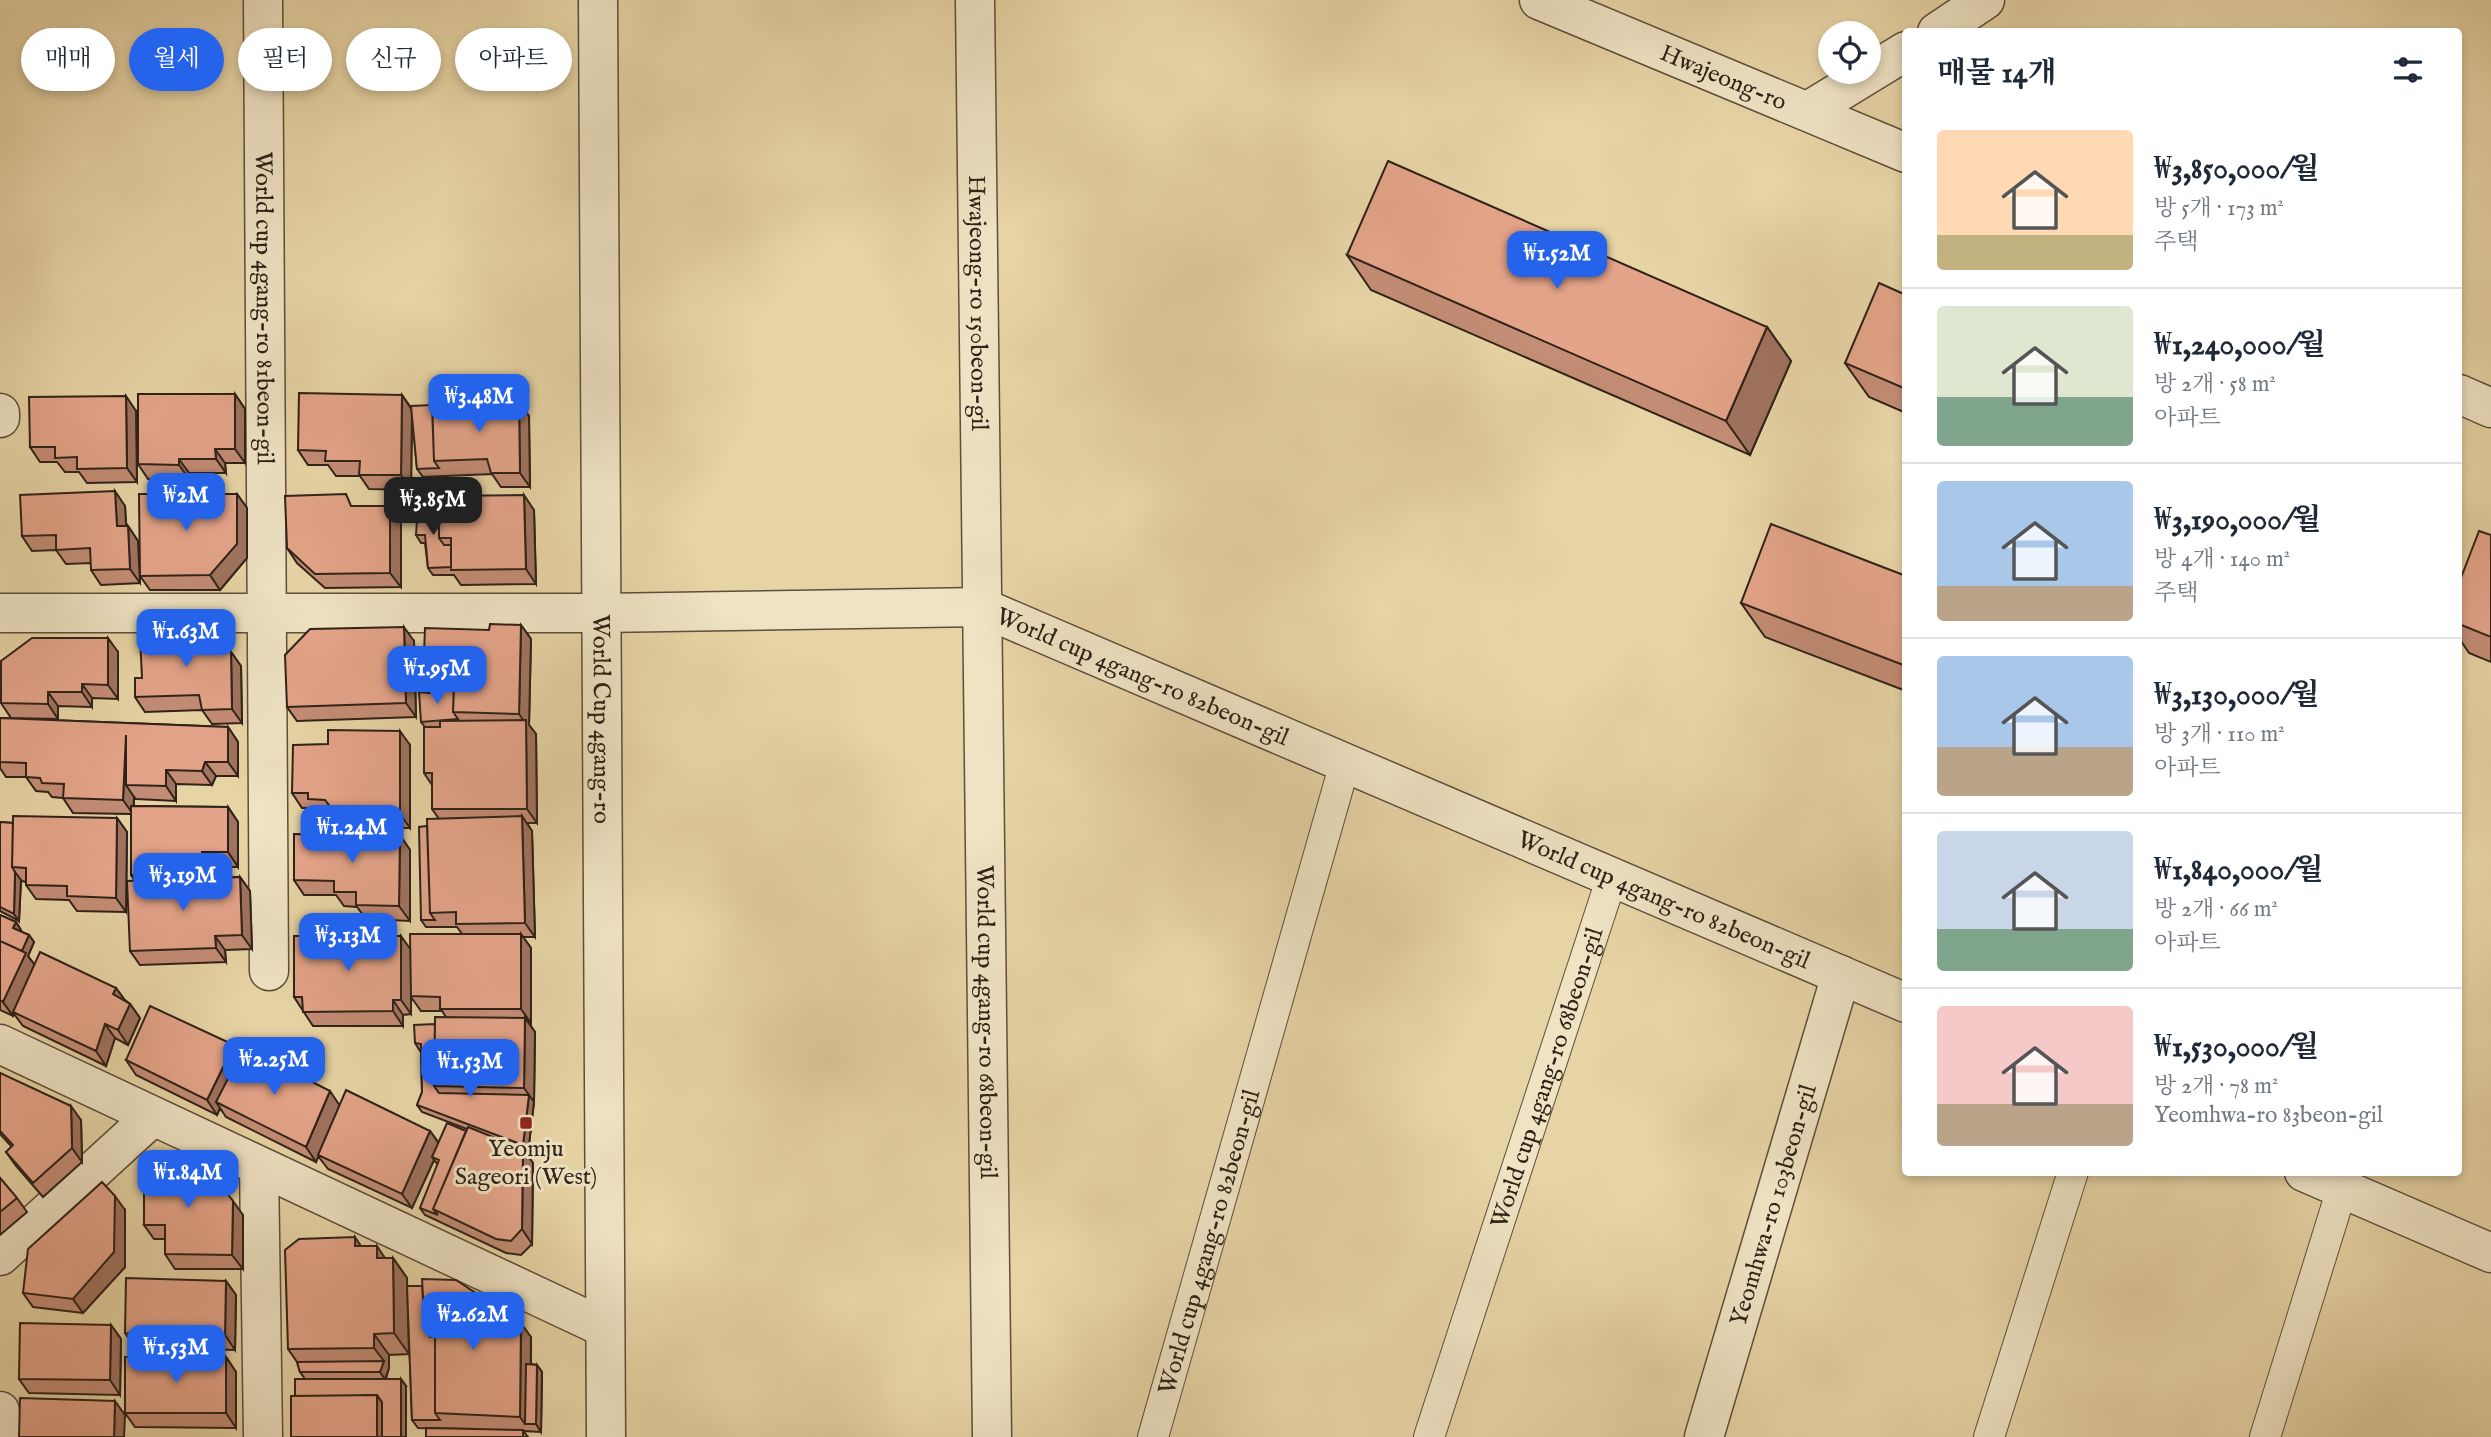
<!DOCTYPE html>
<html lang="ko">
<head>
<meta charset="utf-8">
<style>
	:root { --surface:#fff; --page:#f2f2f3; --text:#1f2937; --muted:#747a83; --line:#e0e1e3; --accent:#2563eb }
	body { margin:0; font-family:"IM FELL English","Noto Serif KR",serif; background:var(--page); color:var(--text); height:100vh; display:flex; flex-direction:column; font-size:26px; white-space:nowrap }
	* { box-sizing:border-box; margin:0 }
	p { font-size:23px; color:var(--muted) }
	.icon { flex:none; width:38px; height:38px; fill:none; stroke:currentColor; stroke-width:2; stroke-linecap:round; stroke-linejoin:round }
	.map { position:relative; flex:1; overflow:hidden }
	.panel { position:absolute; left:1902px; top:28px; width:560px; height:1148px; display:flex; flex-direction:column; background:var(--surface); border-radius:7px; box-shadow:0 4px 10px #0003 }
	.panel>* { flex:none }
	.guide { position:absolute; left:21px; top:28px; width:665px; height:63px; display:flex; gap:14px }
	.fabs { position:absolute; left:1818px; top:21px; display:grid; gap:14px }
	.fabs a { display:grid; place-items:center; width:63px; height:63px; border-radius:50%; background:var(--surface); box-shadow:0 4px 10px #0003; font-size:35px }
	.price { position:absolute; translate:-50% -60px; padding:0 16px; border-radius:14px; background:var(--accent); color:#fff; font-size:23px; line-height:46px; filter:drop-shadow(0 2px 4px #0008) }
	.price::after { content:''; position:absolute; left:50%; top:42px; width:21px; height:16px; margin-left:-10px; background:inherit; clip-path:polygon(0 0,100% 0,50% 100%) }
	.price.selected { background:#222; color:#fff }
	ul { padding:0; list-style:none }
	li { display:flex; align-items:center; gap:21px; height:175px; padding:0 35px }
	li+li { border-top:2px solid var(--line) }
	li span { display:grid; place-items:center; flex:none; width:196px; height:140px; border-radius:7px; color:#555 }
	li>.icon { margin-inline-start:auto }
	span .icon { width:84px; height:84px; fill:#fffc; stroke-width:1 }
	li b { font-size:30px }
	h2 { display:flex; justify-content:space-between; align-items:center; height:84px; padding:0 35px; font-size:30px }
	.chip { padding:0 24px; border-radius:32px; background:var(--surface); box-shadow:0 4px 10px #0003; font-size:24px; line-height:63px }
	.chip.selected { background:var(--accent); color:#fff }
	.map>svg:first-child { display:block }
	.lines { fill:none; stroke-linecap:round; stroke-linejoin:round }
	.service-casing { stroke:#5d4e3b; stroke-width:32 }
	.minor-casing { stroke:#5d4e3b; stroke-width:41 }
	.tertiary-casing { stroke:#5d4e3b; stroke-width:41 }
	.service { stroke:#efe3c4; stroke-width:30 }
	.minor { stroke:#efe3c4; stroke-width:38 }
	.tertiary { stroke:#efe3c4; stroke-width:38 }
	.wall { fill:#c48d76; stroke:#2f2218; stroke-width:2 }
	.shaded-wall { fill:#a07360; stroke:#2f2218; stroke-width:2 }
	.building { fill:#e4a489; stroke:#2f2218; stroke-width:2 }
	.poi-dot { fill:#8f2418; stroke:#efe3c4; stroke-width:2.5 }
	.labels { text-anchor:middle; stroke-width:6; stroke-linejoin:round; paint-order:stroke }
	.street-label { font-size:24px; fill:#2f2218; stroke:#efe3c4 }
	.poi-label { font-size:24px; fill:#2f2218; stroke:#efe3c4 }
</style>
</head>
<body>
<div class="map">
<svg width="2491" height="1437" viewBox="0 0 2491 1437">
	<rect width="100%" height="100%" fill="#e7d4a5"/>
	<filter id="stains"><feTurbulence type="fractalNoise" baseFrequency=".00286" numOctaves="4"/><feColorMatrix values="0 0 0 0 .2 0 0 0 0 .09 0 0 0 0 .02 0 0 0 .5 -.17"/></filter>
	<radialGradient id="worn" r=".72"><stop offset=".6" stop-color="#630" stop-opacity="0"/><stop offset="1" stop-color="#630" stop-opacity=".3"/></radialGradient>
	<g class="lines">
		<g class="service-casing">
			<g id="service">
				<path id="s1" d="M1153 1437 1345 763"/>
				<path id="s2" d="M1429 1437 1612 877"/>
				<path d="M1989 1437 2073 1172"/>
				<path d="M2265 1437 2342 1189"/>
			</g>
		</g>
		<g class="minor-casing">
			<g id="minor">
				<path id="s3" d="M263 0 269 971"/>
				<path id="s4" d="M975 0 992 1437"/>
				<path d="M1937 32 1985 0"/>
				<path d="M1808 111 1906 51"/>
				<path d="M0 413V418"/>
				<path id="s5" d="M0 613H601L981 607 1906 1003"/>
				<path d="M0 1044 605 1328"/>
				<path d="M259 1167 263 1437"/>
				<path d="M2304 1172 2491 1253"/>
				<path d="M0 1256 151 1118"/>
				<path d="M0 1411V1437"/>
				<path id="s6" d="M1704 1437 1841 975"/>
			</g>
		</g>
		<g class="tertiary-casing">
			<g id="tertiary">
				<path id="s7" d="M598 0 606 1437"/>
				<path id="s8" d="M1539 0 1906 153"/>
				<path d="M2459 394 2491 408"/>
			</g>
		</g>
		<use href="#service" class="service"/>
		<use href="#minor" class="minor"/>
		<use href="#tertiary" class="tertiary"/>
	</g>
	<path class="wall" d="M1347 255 1767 327 1791 361 1750 455 1371 290Z
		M1906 295V413L1869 397 1845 363Z
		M235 394 245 409V463H225L226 473H189V479H148L138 464Z
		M402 395 412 409 432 405 442 401 448 410 519 402 529 416 530 487H501L492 474 423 477 417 469 412 416 411 490 369 489 360 476H336L328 465H308L298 450Z
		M136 411 137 482 87 483 79 472H65L57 462H40L30 447Z
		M237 494 247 508V558L220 590H150L140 576Z
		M125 506 126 526H128L138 541 140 583 101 585 91 570V563L66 564 56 550 32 551 22 536Z
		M534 510 536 584 461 585 454 575H433L428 568 425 543H421L416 535Z
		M401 521V587L325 588 297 563 287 548Z
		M2491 535V662L2469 653 2459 638V583Z
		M1906 576V691L1765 637 1741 603Z
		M521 625 531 639 529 725 536 734 537 823H527L532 831 535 937H523L531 948V1023H529L535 1032 534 1102 528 1153 525 1152 533 1163 532 1244 521 1255 506 1253 425 1215 420 1208 438 1165 434 1160 412 1208 328 1169 318 1156 316 1162 226 1117 220 1108 217 1115 136 1075 126 1060 241 1054 340 1105 430 1131 439 1143 466 1131 467 1129 422 1112 417 1105 422 1092 421 1051H420L415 1043 435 1024 446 1017 442 1011H421L411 997V1014L403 1015V1026H313L294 997 410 950 462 934 457 927H426L421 920 427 826 439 819 432 809V785L424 773 425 727 421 722 433 693 423 680 489 630Z
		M414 641 416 717 297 721 287 707Z
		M118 652V699L92 698V707L58 706V719L11 718 1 703Z
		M231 652 241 666 242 723 212 724 202 710 145 712 135 697 142 678Z
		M0 718 228 727 238 742V776H216L212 785 176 784V801L136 799 134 797V806L228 807 238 822V867H213V878L240 877 250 891 252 949 225 950 226 962 140 965 130 951 135 881 131 875V814L73 813 63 798 52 797 48 792 36 791 26 777H6L0 768Z
		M410 745V828H346L335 814H318L313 808H302L292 793Z
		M117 818 127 832 126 912 77 911 69 900 36 899 26 885V882L22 881 21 880 19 921 0 911V822L13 823Z
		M400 835 410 850V921L366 919 357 907 344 906 336 895H304L294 880Z
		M0 915 16 922 21 930 20 931 29 935 34 942 28 956 34 964 116 988 125 1000 130 1004 140 1018 128 1045 115 1038 106 1066 23 1026 14 1014 13 1016 0 1010Z
		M0 1073 81 1120 82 1162 43 1197 16 1166 6 1152 12 1147 0 1134Z
		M0 1178 17 1198 27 1212 0 1235Z
		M125 1210V1267L83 1313 33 1307 23 1293Z
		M243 1215V1269H175L165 1254V1239H154L144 1225Z
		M385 1258H393L407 1278V1286L531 1337V1364L537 1365 542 1372 541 1432 523 1431 528 1437H426L477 1429 418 1428 412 1420 408 1310 409 1354 389 1355V1368L386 1379H401L406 1386 295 1396 305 1379 300 1372 297 1362 288 1349Z
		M226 1281 236 1295 235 1350 135 1347 125 1333Z
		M111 1325 121 1339 120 1395 29 1393 19 1379Z
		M226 1357 236 1372V1428L135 1427 125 1413Z"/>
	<path class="shaded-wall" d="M1767 327 1791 361 1750 455 1726 421Z
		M235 394 245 409V463L235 449Z
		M402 395 412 410 411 490 401 475Z
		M126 396 136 411 137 482 127 468Z
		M519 402 529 416 530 487 520 473Z
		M215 449 225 463 226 473 216 459Z
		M179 459 189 473V479L179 465Z
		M115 491 125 506 127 541 117 526Z
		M237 494 247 508V558L220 590 210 575Z
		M524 495 534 510 536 584 526 569Z
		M390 506 401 521V587L390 573Z
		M128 526 138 541 140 583 130 569Z
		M521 625 531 639 529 725 536 734 537 823 527 809 526 724 519 714Z
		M404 627 414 641 416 717 406 703Z
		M108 638 118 652V699L108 685Z
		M231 652 241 666 242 723 232 709Z
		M82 684 92 698V707L82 692Z
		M48 692 58 706V719L48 704Z
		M228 727 238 742V776L228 762Z
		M400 731 410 745V828L400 814Z
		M126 735V785L134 797 133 814 123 800Z
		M205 762 216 776 212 785 202 771Z
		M166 770 176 784V801L166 786Z
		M228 807 238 822V867L228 852Z
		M522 816 532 831 535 937 525 923Z
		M117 818 127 832 126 912 116 898Z
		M400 835 410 850V921L399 906Z
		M202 852 213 867V882L203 868Z
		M167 867 177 881V889L167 874Z
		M15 872 21 880 19 921 14 914Z
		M240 877 250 891 252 949 242 935Z
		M16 922 21 930 18 936 13 928Z
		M521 934 531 948V1023L521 1009Z
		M29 935 34 942 28 956 37 968 13 1012 14 1014 13 1016 3 1002 20 954Z
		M215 936 225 950 226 962 216 948Z
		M401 936 411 950V1014L401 1000Z
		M116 988 126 1002 113 994Z
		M393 1000 403 1015V1026L393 1011Z
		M130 1004 140 1018 128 1045 118 1030Z
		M525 1018 535 1032 534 1102 524 1088Z
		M105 1024 115 1038 106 1066 96 1051Z
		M234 1045 244 1059 216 1102 220 1108 217 1115 207 1100Z
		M330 1091 340 1106 316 1162 306 1147Z
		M529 1095 534 1102 528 1153 523 1145Z
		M71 1106 81 1120 82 1162 72 1148Z
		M430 1131 440 1145 432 1157 434 1160 412 1208 402 1194Z
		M523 1149 533 1163 532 1244 522 1229Z
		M115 1196 125 1210V1267L83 1313 73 1299Z
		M233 1201 243 1215V1269L232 1255Z
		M355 1237 369 1258 355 1246Z
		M377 1246 391 1267 377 1258Z
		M393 1258 407 1278 409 1354 394 1333Z
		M226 1281 236 1295 235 1350 225 1335Z
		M521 1323 531 1337 530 1424H525L520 1417Z
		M111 1325 121 1339 120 1395 110 1380Z
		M374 1334 389 1355V1368L385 1379 380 1372 384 1361 374 1348Z
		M226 1357 236 1372V1428L226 1413Z
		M537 1365 542 1372 541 1432 536 1424Z
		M401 1379 406 1386V1437H401Z
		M377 1395 387 1410V1437H377Z
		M115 1401 125 1415 124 1437H114Z"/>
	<path class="building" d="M1388 161 1767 327 1726 421 1347 255Z
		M1879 283 1906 295V389L1845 363Z
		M299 393 402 395 401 475H359L360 461H325L326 451 298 450Z
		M138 394H235V449H215L216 459H179V465L138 464Z
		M126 396 127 468 77 469V457L55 458V447H30L29 397Z
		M432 398 442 401 445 410 461 409V403L519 402 520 473H491L487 459 434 461Z
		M432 405 434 461 439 468 417 469 411 406Z
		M115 491 117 526H128L130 569 91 570 90 548 56 550V535L22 536 20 495Z
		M139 494H237V544L210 575 140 576Z
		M346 494 351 506H390V573L315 574 287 548 285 496Z
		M524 495 526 569 451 570V538H439V496Z
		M439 504V538L444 545H451V567L428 568 425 535H416L418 505Z
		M1771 524 1906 576V666L1741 603Z
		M2479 531 2491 535V637L2459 624V583Z
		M490 624 521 625 519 714 453 712 454 681 423 680 425 628 489 630Z
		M404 627 406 703 287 707 285 655 310 629Z
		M203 633 231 652 232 709 202 710 199 695 135 697V678H142L140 636Z
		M32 638H108V685L82 684V692H48V704L1 703V661Z
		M443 688H454L453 712 458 719 421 722 419 692 441 694Z
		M0 718 228 727V762H205L202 771 166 770V786L126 785V735L123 800 63 798 64 784 42 783 40 778 26 777V763L0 762Z
		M526 720 527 809H432V773H424V727H440V721Z
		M328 730 400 731V814L335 813 325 800 308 799V793H292L293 745 328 744Z
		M131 806 228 807V852H202L203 868 167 867V874L131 875Z
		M13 816 117 818 116 898 67 896V886L26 885V868L12 867Z
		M522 816 525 923 456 924V912L430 913 427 819Z
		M0 822 13 823 12 867 15 872 14 914 0 907Z
		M427 826 430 913 435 920H421L419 827Z
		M294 834 400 835 399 906 356 905V892H334V881L294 880Z
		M240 877 242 935 215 936 216 948 130 951 127 881Z
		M0 915 16 922 13 928 29 935 22 951 0 941Z
		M410 934H521V1009H440V997L411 996Z
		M294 936H401V1000H393V1011L303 1012 302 997H294Z
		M0 941 26 953 3 1002 0 1000Z
		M40 952 116 988 113 994 130 1004 118 1030 105 1024 96 1051 13 1012Z
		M150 1006 234 1045 207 1100 126 1060Z
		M435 1017 525 1018 524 1088 434 1086Z
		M435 1024 434 1086 439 1093 529 1095 523 1145 417 1105 422 1092 421 1044 415 1043 414 1025Z
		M244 1047 330 1091 306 1147 216 1102Z
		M0 1073 71 1106 72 1148 33 1183 6 1152 13 1145 0 1131Z
		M346 1090 430 1131 402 1194 318 1155Z
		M447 1123 466 1131 433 1209 438 1215 420 1208 439 1160 432 1157Z
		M468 1127 523 1149 522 1229 511 1241 496 1239 433 1209Z
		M144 1160H164L216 1179 233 1201 232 1255 165 1254V1225H144Z
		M0 1178 17 1198 0 1212Z
		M102 1182 115 1196 114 1252 73 1299 23 1293 28 1249Z
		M355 1237V1246H377V1258H393L394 1333 374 1334V1348L288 1349 285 1250 299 1239Z
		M126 1278 226 1281 225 1335 125 1333Z
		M422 1279 456 1280 521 1323 520 1417 435 1413V1329L425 1330Z
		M407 1286H422L425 1330 430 1337H435V1413L440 1420H412Z
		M20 1323 111 1325 110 1380 19 1379Z
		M125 1357H226V1413H125Z
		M384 1361 380 1372H300L297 1362Z
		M526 1364 537 1365 536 1424H525Z
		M295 1379H401V1437H382V1402L377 1395 295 1396Z
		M377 1395V1437H291V1396Z
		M20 1398 115 1401 114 1437H19Z
		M426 1428 523 1430V1437H426Z"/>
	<rect class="poi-dot" x="519" y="1116" width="14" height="14" rx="3.5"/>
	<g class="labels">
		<g class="street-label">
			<text dy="8" stroke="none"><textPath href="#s8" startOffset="200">Hwajeong-ro</textPath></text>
			<text dy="8" stroke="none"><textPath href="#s4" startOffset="303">Hwajeong-ro 150beon-gil</textPath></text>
			<text dy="8" stroke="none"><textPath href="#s3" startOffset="308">World cup 4gang-ro 81beon-gil</textPath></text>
			<text dy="8" stroke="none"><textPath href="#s5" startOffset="1157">World cup 4gang-ro 82beon-gil</textPath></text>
			<text dy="8" stroke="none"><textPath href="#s7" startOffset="719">World Cup 4gang-ro</textPath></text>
			<text dy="8" stroke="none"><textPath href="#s5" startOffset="1724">World cup 4gang-ro 82beon-gil</textPath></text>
			<text dy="8" stroke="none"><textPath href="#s4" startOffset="1022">World cup 4gang-ro 68beon-gil</textPath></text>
			<text dy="8" stroke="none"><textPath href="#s2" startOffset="378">World cup 4gang-ro 68beon-gil</textPath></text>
			<text dy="8" stroke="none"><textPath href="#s6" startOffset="242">Yeomhwa-ro 103beon-gil</textPath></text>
			<text dy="8" stroke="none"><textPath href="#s1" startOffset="203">World cup 4gang-ro 82beon-gil</textPath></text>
		</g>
		<g class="poi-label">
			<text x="526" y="1156">Yeomju<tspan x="526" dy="28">Sageori (West)</tspan></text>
		</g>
	</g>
	<rect width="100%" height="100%" filter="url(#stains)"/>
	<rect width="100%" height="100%" fill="url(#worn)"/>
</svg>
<div class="fabs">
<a><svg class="icon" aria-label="locate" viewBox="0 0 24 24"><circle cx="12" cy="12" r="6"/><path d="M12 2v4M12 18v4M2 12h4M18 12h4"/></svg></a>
</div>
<b class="price" style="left:1557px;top:291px">₩1.52M</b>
<b class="price" style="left:479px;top:434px">₩3.48M</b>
<b class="price" style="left:186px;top:533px">₩2M</b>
<b class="price selected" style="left:433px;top:537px">₩3.85M</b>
<b class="price" style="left:186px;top:669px">₩1.63M</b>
<b class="price" style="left:437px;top:706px">₩1.95M</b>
<b class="price" style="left:352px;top:865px">₩1.24M</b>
<b class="price" style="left:183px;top:913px">₩3.19M</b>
<b class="price" style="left:348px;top:973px">₩3.13M</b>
<b class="price" style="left:274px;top:1097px">₩2.25M</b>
<b class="price" style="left:470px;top:1099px">₩1.53M</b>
<b class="price" style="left:188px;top:1210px">₩1.84M</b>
<b class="price" style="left:473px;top:1352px">₩2.62M</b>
<b class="price" style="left:176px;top:1385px">₩1.53M</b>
<div class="guide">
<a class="chip">매매</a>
<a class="chip selected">월세</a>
<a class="chip">필터</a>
<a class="chip">신규</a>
<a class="chip">아파트</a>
</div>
<section class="panel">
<h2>매물 14개<svg class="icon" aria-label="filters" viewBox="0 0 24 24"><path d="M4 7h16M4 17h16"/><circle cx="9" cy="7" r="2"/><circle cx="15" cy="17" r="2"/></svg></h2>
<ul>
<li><span style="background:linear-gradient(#ffd9b3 75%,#c2b280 0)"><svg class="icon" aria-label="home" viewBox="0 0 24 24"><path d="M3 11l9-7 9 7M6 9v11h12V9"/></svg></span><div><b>₩3,850,000/월</b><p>방 5개 · 173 m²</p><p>주택</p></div></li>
<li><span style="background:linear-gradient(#dfe7d0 65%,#7fa58c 0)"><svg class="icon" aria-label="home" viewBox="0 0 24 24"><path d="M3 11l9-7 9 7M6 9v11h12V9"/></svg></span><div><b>₩1,240,000/월</b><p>방 2개 · 58 m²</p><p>아파트</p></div></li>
<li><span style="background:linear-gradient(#a9c7e8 75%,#b9a48a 0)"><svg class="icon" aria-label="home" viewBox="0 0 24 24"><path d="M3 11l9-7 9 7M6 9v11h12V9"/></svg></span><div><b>₩3,190,000/월</b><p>방 4개 · 140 m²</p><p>주택</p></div></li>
<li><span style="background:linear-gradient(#a9c7e8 65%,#b9a48a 0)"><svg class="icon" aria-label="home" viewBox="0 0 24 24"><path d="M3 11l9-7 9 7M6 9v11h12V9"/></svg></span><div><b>₩3,130,000/월</b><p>방 3개 · 110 m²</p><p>아파트</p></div></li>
<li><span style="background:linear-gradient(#c9d6e8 70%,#7fa58c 0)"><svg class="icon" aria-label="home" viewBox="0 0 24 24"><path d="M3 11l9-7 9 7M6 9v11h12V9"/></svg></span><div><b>₩1,840,000/월</b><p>방 2개 · 66 m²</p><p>아파트</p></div></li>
<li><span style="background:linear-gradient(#f6c9c9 70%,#b9a48a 0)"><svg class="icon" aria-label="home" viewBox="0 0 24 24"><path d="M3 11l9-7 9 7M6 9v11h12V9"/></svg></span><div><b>₩1,530,000/월</b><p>방 2개 · 78 m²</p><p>Yeomhwa-ro 83beon-gil</p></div></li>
</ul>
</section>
</div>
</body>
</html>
